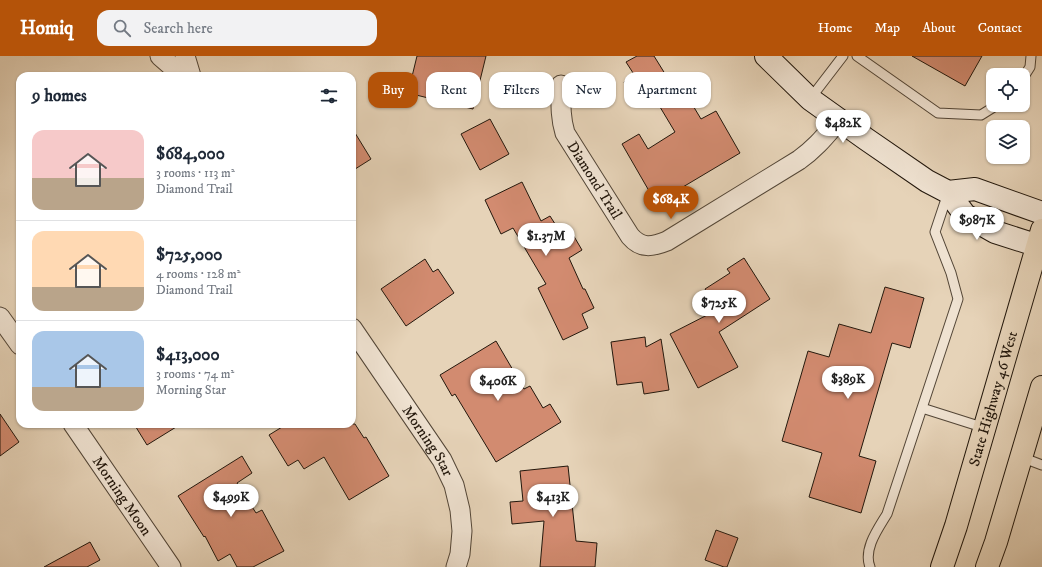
<!DOCTYPE html>
<html lang="en">
<head>
<meta charset="utf-8">
<style>
	:root { --surface:#fff; --page:#f2f2f3; --text:#1f2937; --muted:#747a83; --line:#e0e1e3; --accent:#b45309 }
	body { margin:0; font-family:"IM FELL DW Pica",serif; background:var(--page); color:var(--text); height:100vh; display:flex; flex-direction:column; font-size:15px; white-space:nowrap }
	* { box-sizing:border-box; margin:0 }
	p { font-size:13px; color:var(--muted) }
	.icon { flex:none; width:22px; height:22px; fill:none; stroke:currentColor; stroke-width:2; stroke-linecap:round; stroke-linejoin:round }
	.map { position:relative; flex:1; overflow:hidden }
	.drawer { position:absolute; left:16px; top:16px; width:340px; height:356px; display:flex; flex-direction:column; background:var(--surface); border-radius:12px; box-shadow:0 1px 3px #0004 }
	.drawer>* { flex:none }
	.banner { position:absolute; left:368px; top:16px; width:380px; height:36px; display:flex; gap:8px }
	.controls { position:absolute; left:986px; top:12px; display:grid; gap:8px }
	.controls a { display:grid; place-items:center; width:44px; height:44px; border-radius:8px; background:var(--surface); box-shadow:0 1px 3px #0004; font-size:20px }
	.price { position:absolute; translate:-50% -34px; padding:0 9px; border-radius:14px; background:#fff; color:#222; font-size:13px; line-height:26px; filter:drop-shadow(0 1px 2px #0008) }
	.price::after { content:''; position:absolute; left:50%; top:24px; width:12px; height:9px; margin-left:-6px; background:inherit; clip-path:polygon(0 0,100% 0,50% 100%) }
	.price.current { background:var(--accent); color:#fff }
	ul { padding:0; list-style:none }
	li { display:flex; align-items:center; gap:12px; height:100px; padding:0 16px }
	li+li { border-top:1px solid var(--line) }
	li span { display:grid; place-items:center; flex:none; width:112px; height:80px; border-radius:12px; color:#555 }
	li>.icon { margin-inline-start:auto }
	span .icon { width:48px; height:48px; fill:#fffc; stroke-width:1 }
	li b { font-size:17px }
	h2 { display:flex; justify-content:space-between; align-items:center; height:48px; padding:0 16px; font-size:17px }
	.tag { padding:0 14px; border-radius:12px; background:var(--surface); box-shadow:0 1px 3px #0004; font-size:14px; line-height:36px }
	.tag.current { background:var(--accent); color:#fff }
	header { display:flex; align-items:center; gap:24px; box-sizing:border-box; height:56px; padding:0 20px; background:var(--accent); color:#fff }
	header strong { font-size:19px }
	nav { display:flex; gap:22px; margin-inline-start:auto; font-size:14px }
	.search { width:280px; height:36px; background:var(--page); display:flex; align-items:center; gap:10px; box-sizing:border-box; padding:0 14px; border-radius:12px; color:var(--muted); font-size:15px }
	.map>svg:first-child { display:block }
	.building { fill:#d28b70; stroke:#22170c }
	.lines { fill:none; stroke-linecap:round; stroke-linejoin:round }
	.lane-casing { stroke:#534637; stroke-width:11 }
	.street-casing { stroke:#534637; stroke-width:21 }
	.secondary-casing { stroke:#22170c; stroke-width:24 }
	.primary-casing { stroke:#22170c; stroke-width:24 }
	.lane { stroke:#efe2d1; stroke-width:9 }
	.street { stroke:#efe2d1; stroke-width:19 }
	.secondary { stroke:#efe2d1; stroke-width:22 }
	.primary { stroke:#e6d3b8; stroke-width:22 }
	.labels { text-anchor:middle; stroke-width:3; stroke-linejoin:round; paint-order:stroke }
	.street-label { font-size:15px; fill:#22170c; stroke:#efe2d1 }
</style>
</head>
<body>
<header>
<strong>Homiq</strong>
<div class="search"><svg class="icon" aria-label="search" viewBox="0 0 24 24"><circle cx="10" cy="10" r="6"/><path d="M15 15l6 6"/></svg>Search here</div>
<nav><a>Home</a><a>Map</a><a>About</a><a>Contact</a></nav>
</header>
<div class="map">
<svg width="1042" height="511" viewBox="0 0 1042 511">
	<rect width="100%" height="100%" fill="#e6d3b8"/>
	<filter id="stains"><feTurbulence type="fractalNoise" baseFrequency=".005" numOctaves="4"/><feColorMatrix values="0 0 0 0 .2 0 0 0 0 .09 0 0 0 0 .02 0 0 0 .5 -.17"/></filter>
	<radialGradient id="worn" r=".72"><stop offset=".6" stop-color="#630" stop-opacity="0"/><stop offset="1" stop-color="#630" stop-opacity=".3"/></radialGradient>
	<path class="building" d="M417 0H486L473 53 408 37Z
		M637 0H654L680 42 686 38 701 63 716 55 740 97 656 147 622 88 639 78 648 93 675 76 651 36 636 45 624 26 635 20 626 6Z
		M912 0H982L965 30Z
		M490 63 509 98 480 114 461 78Z
		M352 72 371 103 352 115Z
		M522 126 541 165 550 160 564 182 572 177 582 194 569 202 583 233H585L594 252 582 258 588 272 563 284 538 232 546 228 513 172 501 178 485 144Z
		M744 202 770 243 719 276 738 311 698 332 670 278 717 254 705 233 730 217 727 213Z
		M425 203 433 216 438 213 454 237 406 270 381 233Z
		M885 231 924 242 910 292 892 287 859 400 876 405 861 457 809 441 822 397 782 385 808 295 829 301 839 268 871 277Z
		M645 281 646 291 661 283 669 334 644 338 642 326 617 329 611 286Z
		M496 285 524 333 530 330 543 352 550 348 561 366 496 406 455 338 452 340 440 319Z
		M0 358 19 386 0 400Z
		M134 368H181L147 389Z
		M287 368H355L364 382 366 381 389 420 349 444 324 401 304 413 298 404 288 410 269 379Z
		M242 400 252 417 237 427 256 457 262 454 284 495 253 511H237L230 498 218 505 205 480 204 481 178 440Z
		M568 410 576 485 597 487 595 511H540L544 465 512 468 510 446 523 445 520 415Z
		M716 474 738 482 727 511H724L705 504Z
		M90 486 100 504 87 511H44Z"/>
	<g class="lines">
		<g class="lane-casing">
			<path id="lane" d="M857 0 938 57 981 59 997 49
				M1023 22 1030 11 1031 0
				M810 43 843 0
				M922 352 985 372
				M1021 401 1042 409
				M870 511C863 493 878 473 887 458L958 243 951 217 935 176 948 137"/>
		</g>
		<g class="street-casing">
			<g id="street">
				<path d="M160 0 183 20"/>
				<path d="M185 0 191 20"/>
				<path id="s1" d="M561 29C561 46 560 61 565 77L630 180C641 193 652 191 667 185L799 104C816 92 826 79 839 64"/>
				<path d="M0 261 20 289"/>
				<path id="s2" d="M352 272 442 404 454 429 460 454 462 475 460 498 456 511"/>
				<path id="s3" d="M73 368 171 511"/>
			</g>
		</g>
		<g class="secondary-casing">
			<path id="secondary" d="M766 0 810 43 866 83 927 125 948 136 965 159 995 176 1042 191
				M948 136 975 133 1042 157"/>
		</g>
		<g class="primary-casing">
			<g id="primary">
				<path id="s4" d="M942 511 956 470 1042 174"/>
				<path d="M987 511 996 486 1042 331"/>
			</g>
		</g>
		<use href="#lane" class="lane"/>
		<use href="#street" class="street"/>
		<use href="#secondary" class="secondary"/>
		<use href="#primary" class="primary"/>
	</g>
	<g class="labels">
		<g class="street-label">
			<text dy="5" stroke="none"><textPath href="#s1" startOffset="104">Diamond Trail</textPath></text>
			<text dy="5" stroke="none"><textPath href="#s4" startOffset="176">State Highway 46 West</textPath></text>
			<text dy="5" stroke="none"><textPath href="#s2" startOffset="136">Morning Star</textPath></text>
			<text dy="5" stroke="none"><textPath href="#s3" startOffset="87">Morning Moon</textPath></text>
		</g>
	</g>
	<rect width="100%" height="100%" filter="url(#stains)"/>
	<rect width="100%" height="100%" fill="url(#worn)"/>
</svg>
<div class="controls">
<a><svg class="icon" aria-label="locate" viewBox="0 0 24 24"><circle cx="12" cy="12" r="6"/><path d="M12 2v4M12 18v4M2 12h4M18 12h4"/></svg></a>
<a><svg class="icon" aria-label="layers" viewBox="0 0 24 24"><path d="M12 4l9 5-9 5-9-5zM3 14l9 5 9-5"/></svg></a>
</div>
<b class="price" style="left:843px;top:88px">$482K</b>
<b class="price current" style="left:671px;top:164px">$684K</b>
<b class="price" style="left:977px;top:185px">$987K</b>
<b class="price" style="left:546px;top:201px">$1.37M</b>
<b class="price" style="left:719px;top:268px">$725K</b>
<b class="price" style="left:848px;top:344px">$389K</b>
<b class="price" style="left:498px;top:346px">$406K</b>
<b class="price" style="left:231px;top:462px">$499K</b>
<b class="price" style="left:553px;top:462px">$413K</b>
<div class="banner">
<a class="tag current">Buy</a>
<a class="tag">Rent</a>
<a class="tag">Filters</a>
<a class="tag">New</a>
<a class="tag">Apartment</a>
</div>
<section class="drawer">
<h2>9 homes<svg class="icon" aria-label="filters" viewBox="0 0 24 24"><path d="M4 7h16M4 17h16"/><circle cx="9" cy="7" r="2"/><circle cx="15" cy="17" r="2"/></svg></h2>
<ul>
<li><span style="background:linear-gradient(#f6c9c9 60%,#b9a48a 0)"><svg class="icon" aria-label="home" viewBox="0 0 24 24"><path d="M3 11l9-7 9 7M6 9v11h12V9"/></svg></span><div><b>$684,000</b><p>3 rooms · 113 m²</p><p>Diamond Trail</p></div></li>
<li><span style="background:linear-gradient(#ffd9b3 70%,#b9a48a 0)"><svg class="icon" aria-label="home" viewBox="0 0 24 24"><path d="M3 11l9-7 9 7M6 9v11h12V9"/></svg></span><div><b>$725,000</b><p>4 rooms · 128 m²</p><p>Diamond Trail</p></div></li>
<li><span style="background:linear-gradient(#a9c7e8 70%,#b9a48a 0)"><svg class="icon" aria-label="home" viewBox="0 0 24 24"><path d="M3 11l9-7 9 7M6 9v11h12V9"/></svg></span><div><b>$413,000</b><p>3 rooms · 74 m²</p><p>Morning Star</p></div></li>
</ul>
</section>
</div>
</body>
</html>
